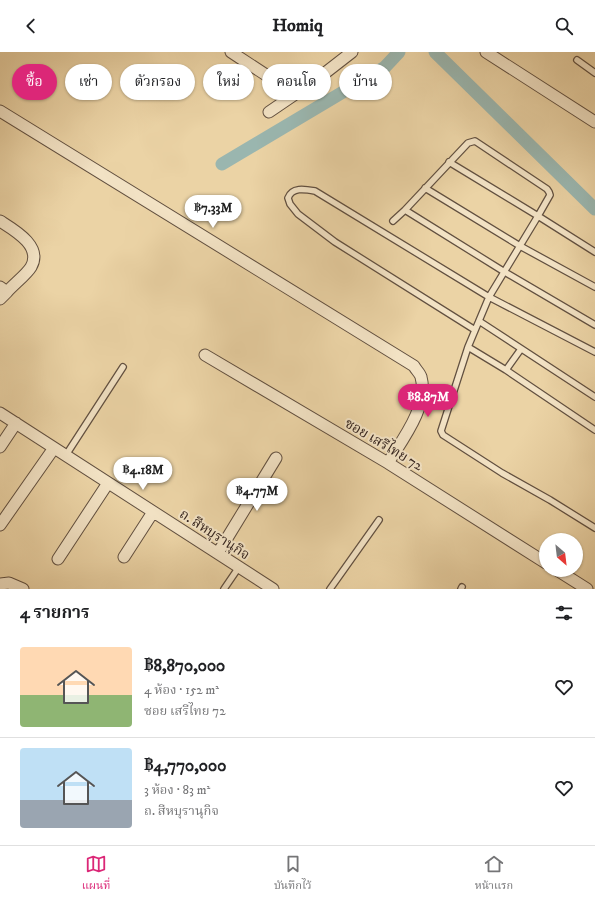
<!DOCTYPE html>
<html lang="th">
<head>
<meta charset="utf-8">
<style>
	:root { --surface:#fff; --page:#f6f6f6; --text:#202124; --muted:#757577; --line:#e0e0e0; --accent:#db2777 }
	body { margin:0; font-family:"IM FELL DW Pica","Noto Serif Thai",serif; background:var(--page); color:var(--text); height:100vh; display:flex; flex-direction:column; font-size:15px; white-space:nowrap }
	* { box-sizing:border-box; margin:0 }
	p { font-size:13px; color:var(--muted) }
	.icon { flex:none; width:22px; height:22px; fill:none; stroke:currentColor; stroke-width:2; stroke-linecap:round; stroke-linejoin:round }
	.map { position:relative; height:537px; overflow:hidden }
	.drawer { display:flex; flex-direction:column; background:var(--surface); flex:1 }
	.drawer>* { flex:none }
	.banner { position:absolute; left:12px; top:12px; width:571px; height:36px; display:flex; gap:8px }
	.needle { width:26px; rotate:152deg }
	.fabs { position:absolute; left:539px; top:481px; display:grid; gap:8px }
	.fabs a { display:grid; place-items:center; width:44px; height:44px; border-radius:50%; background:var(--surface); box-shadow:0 1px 3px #0004; font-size:20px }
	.price { position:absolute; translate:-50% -34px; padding:0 9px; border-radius:14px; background:#fff; color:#222; font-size:13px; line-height:26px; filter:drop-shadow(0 1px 2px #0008) }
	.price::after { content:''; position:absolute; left:50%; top:24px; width:12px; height:9px; margin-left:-6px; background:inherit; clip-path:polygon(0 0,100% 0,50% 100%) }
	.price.selected { background:var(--accent); color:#fff }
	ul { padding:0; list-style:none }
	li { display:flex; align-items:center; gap:12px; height:100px; padding:0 20px }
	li+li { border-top:1px solid var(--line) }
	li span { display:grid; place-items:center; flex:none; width:112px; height:80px; border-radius:4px; color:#555 }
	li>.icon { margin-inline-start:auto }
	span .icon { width:48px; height:48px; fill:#fffc; stroke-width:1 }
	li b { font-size:17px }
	h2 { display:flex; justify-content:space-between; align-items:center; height:48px; padding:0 20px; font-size:17px }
	.pill { padding:0 14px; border-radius:18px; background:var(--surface); box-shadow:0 1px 3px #0004; font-size:14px; line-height:36px }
	.pill.selected { background:var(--accent); color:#fff }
	header { display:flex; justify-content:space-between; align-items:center; height:52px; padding:0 20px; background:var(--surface); font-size:18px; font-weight:700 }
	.dock { display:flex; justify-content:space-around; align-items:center; height:56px; border-top:1px solid var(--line); background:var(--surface); font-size:11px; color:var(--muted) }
	.dock a { display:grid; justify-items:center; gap:2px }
	.dock .selected { color:var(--accent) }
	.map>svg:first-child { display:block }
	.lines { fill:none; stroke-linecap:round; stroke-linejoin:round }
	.canal { stroke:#9ab6af; stroke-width:13 }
	.service-casing { stroke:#625040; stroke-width:8 }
	.minor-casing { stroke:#625040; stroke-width:13 }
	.service { stroke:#f2e2c4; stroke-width:5.5 }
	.minor { stroke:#f2e2c4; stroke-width:11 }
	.labels { text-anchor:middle; stroke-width:4; stroke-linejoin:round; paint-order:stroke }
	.street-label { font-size:14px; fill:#34241e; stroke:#f2e2c4 }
</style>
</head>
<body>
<header><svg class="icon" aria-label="back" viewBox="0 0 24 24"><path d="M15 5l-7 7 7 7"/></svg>Homiq<svg class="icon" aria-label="search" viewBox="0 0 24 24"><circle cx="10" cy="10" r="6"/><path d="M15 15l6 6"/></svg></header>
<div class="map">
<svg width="595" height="537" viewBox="0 0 595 537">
	<rect width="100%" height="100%" fill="#ebd3a5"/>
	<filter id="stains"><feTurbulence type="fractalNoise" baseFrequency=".005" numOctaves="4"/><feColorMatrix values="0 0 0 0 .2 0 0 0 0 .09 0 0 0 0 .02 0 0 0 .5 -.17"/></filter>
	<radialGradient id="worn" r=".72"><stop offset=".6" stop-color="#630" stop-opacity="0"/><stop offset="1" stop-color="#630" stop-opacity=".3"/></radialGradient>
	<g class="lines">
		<path class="canal" d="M435 0 595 157
			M222 112 385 15 399 0"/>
		<g class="service-casing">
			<path id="service" d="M577 8 595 21
				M449 110 538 164 550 143 549 140 547 137 475 89 468 91 405 158 503 219 595 273
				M425 136 520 194 595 235
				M393 169 405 158
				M479 269 595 345
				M475 278 335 190 298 162 290 152 288 146C292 135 304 137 315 139L489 245 595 300
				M468 295 489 245 538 164 595 200
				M506 318 521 297
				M595 378 506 318 468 295 441 379 443 383 502 421 550 448 595 476
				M66 403 123 315
				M224 537 239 515
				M330 537 379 468
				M461 537 462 535"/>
		</g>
		<g class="minor-casing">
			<path id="minor" d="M231 0 295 42
				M486 0 595 70
				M0 59 414 314C416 318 420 321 421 325 429 354 402 388 388 411
				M269 60 316 28 352 0
				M0 169C14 178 43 194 31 215 27 222 13 233 7 240
				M0 235 7 240 0 247
				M205 303 388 411 546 511
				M0 361 273 537
				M0 395 16 371
				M0 473 54 396
				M218 501 276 406
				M124 505 153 460
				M58 507 108 431
				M557 518 587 537
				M0 532 9 531 23 537"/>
		</g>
		<use href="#service" class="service"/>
		<use href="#minor" class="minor"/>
	</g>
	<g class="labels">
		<g class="street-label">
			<text transform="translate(384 392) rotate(31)" y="5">ซอย เสรีไทย 72</text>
			<text transform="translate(215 482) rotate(33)" y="5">ถ. สีหบุรานุกิจ</text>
		</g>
	</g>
	<rect width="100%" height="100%" filter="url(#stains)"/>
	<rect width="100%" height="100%" fill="url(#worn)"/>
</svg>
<div class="fabs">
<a><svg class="needle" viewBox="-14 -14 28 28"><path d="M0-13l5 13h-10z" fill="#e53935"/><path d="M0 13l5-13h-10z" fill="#757577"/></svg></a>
</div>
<b class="price" style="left:213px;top:177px">฿7.33M</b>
<b class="price selected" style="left:428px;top:366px">฿8.87M</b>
<b class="price" style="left:143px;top:439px">฿4.18M</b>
<b class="price" style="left:257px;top:460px">฿4.77M</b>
<div class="banner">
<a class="pill selected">ซื้อ</a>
<a class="pill">เช่า</a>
<a class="pill">ตัวกรอง</a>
<a class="pill">ใหม่</a>
<a class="pill">คอนโด</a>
<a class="pill">บ้าน</a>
</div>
</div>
<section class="drawer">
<h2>4 รายการ<svg class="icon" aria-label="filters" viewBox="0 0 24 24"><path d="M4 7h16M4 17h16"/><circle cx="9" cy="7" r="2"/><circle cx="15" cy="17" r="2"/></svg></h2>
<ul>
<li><span style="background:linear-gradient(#ffd9b3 60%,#8fb573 0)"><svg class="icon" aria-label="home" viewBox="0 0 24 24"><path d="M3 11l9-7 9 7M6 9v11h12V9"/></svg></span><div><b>฿8,870,000</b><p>4 ห้อง · 152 m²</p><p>ซอย เสรีไทย 72</p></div><svg class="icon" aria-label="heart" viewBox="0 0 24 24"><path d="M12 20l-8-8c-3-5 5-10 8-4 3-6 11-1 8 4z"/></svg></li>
<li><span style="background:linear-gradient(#bfe0f5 65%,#9aa5b1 0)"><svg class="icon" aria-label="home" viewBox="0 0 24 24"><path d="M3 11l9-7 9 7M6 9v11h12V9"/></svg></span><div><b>฿4,770,000</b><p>3 ห้อง · 83 m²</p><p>ถ. สีหบุรานุกิจ</p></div><svg class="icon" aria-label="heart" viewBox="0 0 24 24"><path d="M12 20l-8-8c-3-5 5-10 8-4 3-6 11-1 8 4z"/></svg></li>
</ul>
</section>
<nav class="dock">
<a class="selected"><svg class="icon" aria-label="map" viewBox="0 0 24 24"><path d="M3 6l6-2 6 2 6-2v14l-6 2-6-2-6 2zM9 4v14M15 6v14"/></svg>แผนที่</a>
<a><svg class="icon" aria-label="saved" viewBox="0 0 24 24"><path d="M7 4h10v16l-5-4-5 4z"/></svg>บันทึกไว้</a>
<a><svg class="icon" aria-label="home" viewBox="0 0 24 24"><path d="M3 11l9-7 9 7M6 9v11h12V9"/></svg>หน้าแรก</a>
</nav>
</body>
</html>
